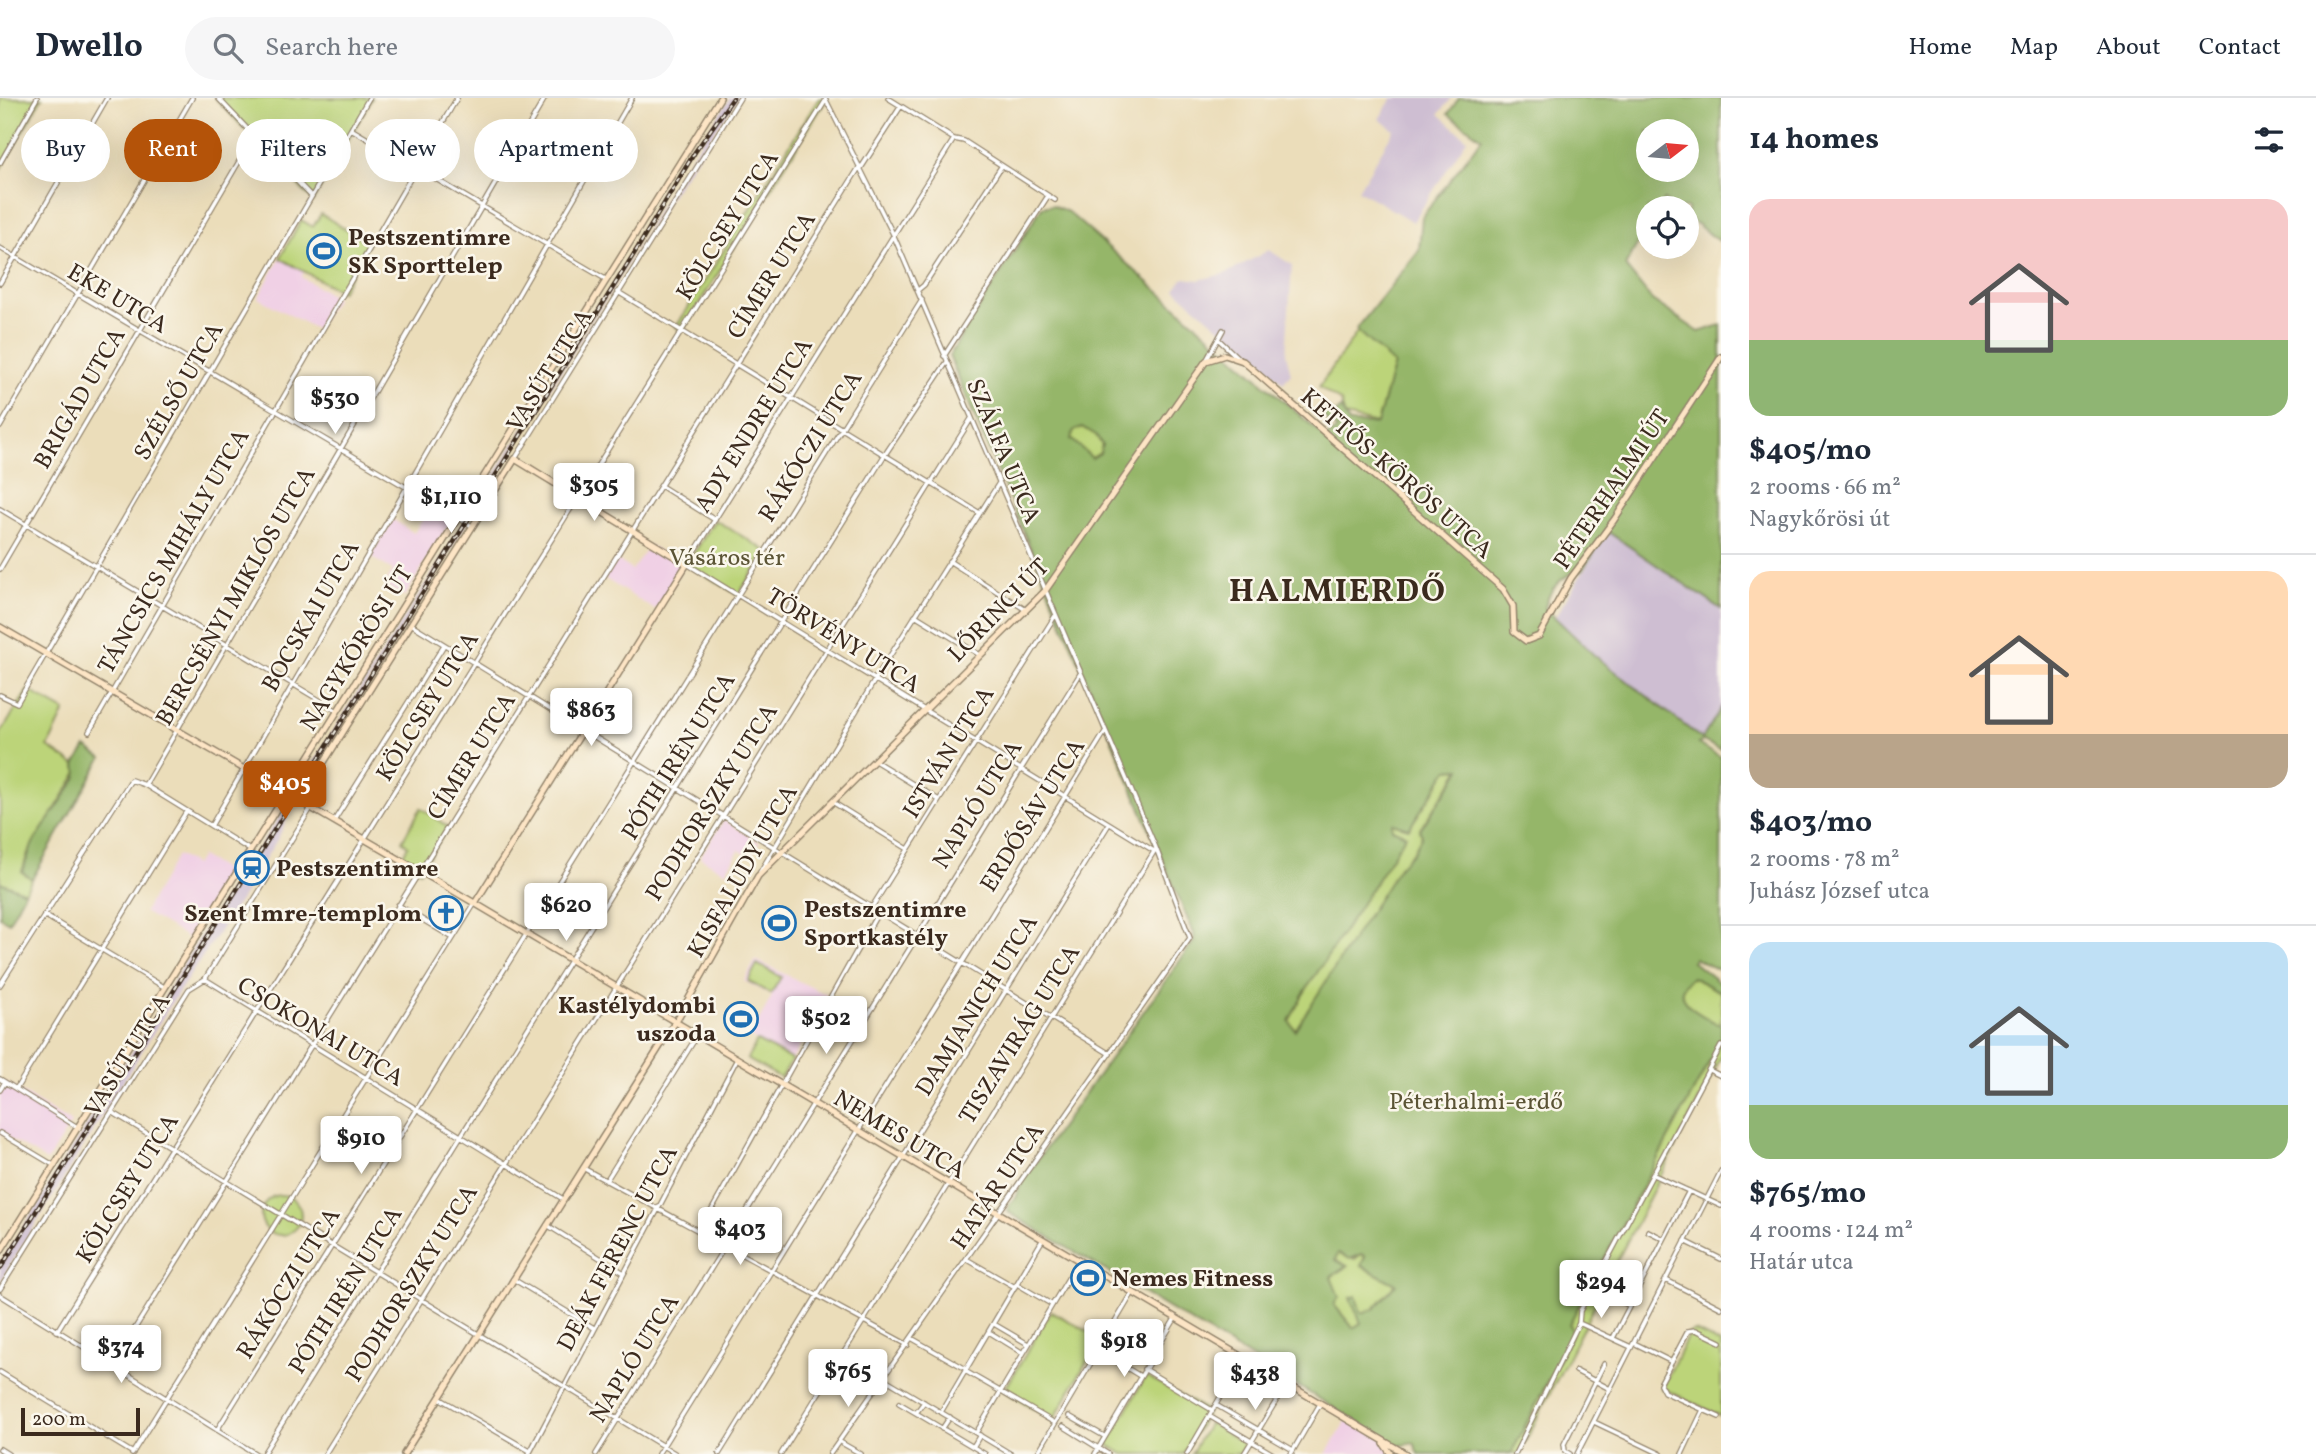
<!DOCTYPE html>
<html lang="en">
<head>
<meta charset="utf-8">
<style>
	:root { --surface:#fff; --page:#f6f6f7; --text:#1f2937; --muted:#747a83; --line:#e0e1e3; --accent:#b45309 }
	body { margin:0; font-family:Vollkorn,serif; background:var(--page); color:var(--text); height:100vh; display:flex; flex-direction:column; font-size:26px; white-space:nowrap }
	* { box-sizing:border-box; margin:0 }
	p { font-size:23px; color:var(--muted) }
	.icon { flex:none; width:38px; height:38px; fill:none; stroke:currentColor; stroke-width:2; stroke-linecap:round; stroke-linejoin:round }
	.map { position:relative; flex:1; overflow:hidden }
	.details { display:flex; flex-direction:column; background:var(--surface); width:595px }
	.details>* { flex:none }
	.hud { position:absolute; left:21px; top:21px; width:665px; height:63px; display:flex; gap:14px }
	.needle { width:46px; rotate:74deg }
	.controls { position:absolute; left:1636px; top:21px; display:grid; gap:14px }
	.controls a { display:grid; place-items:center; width:63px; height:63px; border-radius:50%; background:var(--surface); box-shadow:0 7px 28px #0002; font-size:35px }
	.scale { position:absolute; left:21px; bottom:18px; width:119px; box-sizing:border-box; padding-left:7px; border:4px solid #3b2a1e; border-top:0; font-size:19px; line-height:24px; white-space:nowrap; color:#3b2a1e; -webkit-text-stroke:5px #fbf7ec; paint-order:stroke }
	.price { position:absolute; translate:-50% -60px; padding:0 16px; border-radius:7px; background:#fff; color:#222; font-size:23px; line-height:46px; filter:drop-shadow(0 2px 4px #0008) }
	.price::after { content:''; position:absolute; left:50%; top:42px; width:21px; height:16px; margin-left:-10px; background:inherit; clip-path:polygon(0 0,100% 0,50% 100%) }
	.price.active { background:var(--accent); color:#fff }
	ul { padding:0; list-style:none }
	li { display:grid; align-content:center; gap:14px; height:371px; padding:0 28px }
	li+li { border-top:2px solid var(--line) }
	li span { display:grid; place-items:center; height:217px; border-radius:21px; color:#555 }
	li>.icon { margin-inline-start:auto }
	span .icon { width:126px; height:126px; fill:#fffc; stroke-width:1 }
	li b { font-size:30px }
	h2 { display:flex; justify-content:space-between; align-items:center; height:84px; padding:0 28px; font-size:30px }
	.tag { padding:0 24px; border-radius:32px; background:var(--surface); box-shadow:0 7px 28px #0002; font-size:24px; line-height:63px }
	.tag.active { background:var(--accent); color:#fff }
	header { display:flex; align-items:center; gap:42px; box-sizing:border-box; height:98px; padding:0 35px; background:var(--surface); border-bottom:2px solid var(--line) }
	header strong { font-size:33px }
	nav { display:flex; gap:38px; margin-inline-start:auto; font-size:24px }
	.search { width:490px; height:63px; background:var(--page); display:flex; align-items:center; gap:18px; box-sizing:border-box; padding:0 24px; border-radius:38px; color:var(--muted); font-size:26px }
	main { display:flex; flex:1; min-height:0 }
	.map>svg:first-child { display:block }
	.built { fill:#f0d0e5 }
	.industrial { fill:#cebed2 }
	.green { fill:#bcd479; stroke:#7c7f4c; stroke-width:2 }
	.forest { fill:#95b669; stroke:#687044; stroke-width:2; fill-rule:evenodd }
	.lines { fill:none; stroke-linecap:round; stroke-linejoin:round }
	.street-casing { stroke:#93846c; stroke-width:6 }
	.secondary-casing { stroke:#93846c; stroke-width:8 }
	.street { stroke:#fff; stroke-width:3.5 }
	.secondary { stroke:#fde5c5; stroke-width:5 }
	.rail-casing { stroke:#3b2a1e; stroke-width:4.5 }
	.rail { stroke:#fbf7ec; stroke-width:2; stroke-dasharray:5; stroke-linecap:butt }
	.labels { text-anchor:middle; stroke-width:5; stroke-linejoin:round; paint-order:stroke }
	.street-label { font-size:24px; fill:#3b2a1e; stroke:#fbf7ec }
	.poi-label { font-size:24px; font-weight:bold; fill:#3b2a1e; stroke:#fbf7ec; text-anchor:start }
	.park-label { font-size:24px; fill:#5b5435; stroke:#fbf7ec }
	.district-label { font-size:32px; font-weight:bold; letter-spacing:2px; fill:#3b2a1e; stroke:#fbf7ec }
</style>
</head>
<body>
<header>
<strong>Dwello</strong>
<div class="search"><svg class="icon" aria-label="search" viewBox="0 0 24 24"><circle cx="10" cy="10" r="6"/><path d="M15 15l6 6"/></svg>Search here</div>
<nav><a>Home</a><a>Map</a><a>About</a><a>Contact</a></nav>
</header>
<main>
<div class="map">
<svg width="1721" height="1356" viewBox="0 0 1721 1356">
	<rect width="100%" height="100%" fill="#fbf7ec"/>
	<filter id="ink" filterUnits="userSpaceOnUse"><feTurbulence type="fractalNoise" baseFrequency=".0143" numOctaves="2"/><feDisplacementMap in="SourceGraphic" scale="14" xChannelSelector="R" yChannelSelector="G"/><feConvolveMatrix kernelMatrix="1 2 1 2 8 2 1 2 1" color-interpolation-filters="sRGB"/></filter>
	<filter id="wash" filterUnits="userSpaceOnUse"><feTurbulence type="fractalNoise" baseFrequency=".00686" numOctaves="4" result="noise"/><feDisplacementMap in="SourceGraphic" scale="28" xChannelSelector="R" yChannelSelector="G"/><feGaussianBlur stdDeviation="1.57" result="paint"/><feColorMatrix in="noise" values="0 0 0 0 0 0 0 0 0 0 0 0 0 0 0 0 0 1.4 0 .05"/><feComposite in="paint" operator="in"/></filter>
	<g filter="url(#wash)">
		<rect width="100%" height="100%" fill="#ebddba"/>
		<path class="built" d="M280 160 304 173 301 179 336 200 316 231 258 200Z
			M431 408 452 421 405 498 385 487 393 472 370 459 392 421 414 435Z
			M649 447 683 468 655 512 604 480 616 461 632 472Z
			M724 722 759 744 751 759 739 752 725 774 700 759Z
			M177 757 195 767 201 758 229 775 190 841 144 814Z
			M756 862 827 897 792 962 750 939 772 898 744 883Z
			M5 984 71 1025 47 1063 0 1035V992Z
			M1349 1318 1398 1348 1395 1356H1326Z"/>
		<path class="industrial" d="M730 0H738L673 94 307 682 278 740 241 801 176 898 0 1184V1166L159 910 185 862 288 705 636 151 669 92Z
			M1392 0H1452L1439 16 1467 41 1413 124 1358 92 1394 32 1379 21Z
			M1269 152 1292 167 1286 256 1291 276 1283 285 1175 191 1184 180 1199 182 1227 175Z
			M1608 434 1721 511V610L1702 641 1594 557 1555 519Z"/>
		<path class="green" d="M0 0H42L0 72Z
			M215 0H372L313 103Z
			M819 0 826 2 682 233 676 229Z
			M321 116 368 145 341 194 280 160 301 122 313 129Z
			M1358 233 1394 266 1377 326 1345 318 1341 304 1319 289Z
			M1082 329 1096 337 1102 347 1100 355 1092 360 1071 341 1074 333Z
			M715 422 767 453 738 497 687 466Z
			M28 592 65 613 48 649 75 667 78 674 28 755 22 774 32 781 25 794 0 784V636Z
			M1461 670 1420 731 1422 738 1414 753 1399 770 1296 932 1289 923 1302 898 1405 737 1392 731V725L1409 730 1448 672Z
			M421 710 448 729 420 773 400 762 408 748 402 743Z
			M757 866 781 879 771 896 748 883Z
			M1692 879 1721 894V924L1718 927C1700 916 1664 901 1692 879Z
			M1721 942V959L1519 1356H1511L1572 1235 1569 1226Z
			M757 943 792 962 781 980 747 961Z
			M261 1117a20 20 0 1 1 40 0a20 20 0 1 1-40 0Z
			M1338 1155 1355 1161 1361 1156 1366 1158 1362 1168 1396 1186 1373 1212 1361 1216V1225L1353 1230 1334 1207 1331 1179 1347 1168 1334 1162Z
			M1051 1213 1100 1240 1053 1323 1004 1293Z
			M1695 1233 1721 1246V1318L1662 1290 1689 1235Z
			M1146 1278 1208 1313 1183 1356H1123L1107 1346Z
			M1209 1325 1245 1346 1239 1356H1191Z"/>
		<path class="forest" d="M1459 0H1721V141L1719 143 1687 119V110H1675L1664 102 1659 110H1648V128L1625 168 1652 202 1699 234 1721 227V511L1608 434 1581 474 1577 472C1560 481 1549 490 1545 510L1594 557 1702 641 1721 610V652L1703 643 1698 646 1721 659V873L1694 860 1692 863 1721 886V894L1692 879C1664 901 1700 916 1718 926L1721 924V942L1569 1226 1572 1235 1511 1356H1419L1414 1345 1398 1348 1008 1114 1009 1106 1016 1100 1021 1085 1194 843V836L949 258 1042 109 1053 107 1068 114 1326 340 1337 331 1323 319 1327 310 1335 316 1341 310 1349 325 1377 326 1394 266 1356 232 1419 152 1422 119 1482 40 1448 16ZM1648 33H1687V72H1648ZM1082 329 1096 337 1102 347 1100 355 1092 360 1071 341 1074 333ZM1461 671 1420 732 1422 738 1414 753 1399 769 1295 932 1289 923 1302 898 1406 737 1392 731V725L1409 730 1448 672ZM1338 1155 1350 1161 1361 1156 1365 1158 1361 1168 1396 1186 1373 1212 1361 1215 1356 1198 1350 1200 1361 1225 1353 1230 1334 1207 1339 1199 1331 1179 1347 1168 1335 1162Z
			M86 649 102 660 32 781 22 774 33 745 76 681 78 674 75 667Z
			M0 784 25 794 9 824 0 819Z"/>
	</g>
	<g filter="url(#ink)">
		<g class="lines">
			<g class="street-casing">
				<path id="street" d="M218 0 311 98
					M825 0 893 136 1156 750 1190 840 830 1356
					M888 0 954 41 964 43 1055 102
					M351 31 607 182
					M954 41 687 466 1154 753
					M0 65 37 0
					M861 70 901 8
					M0 150 472 428
					M0 185 107 0
					M918 192 924 187 1001 69
					M618 194 978 414
					M1218 241 1237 259
					M944 258 1048 98
					M1206 263 1223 232
					M0 329 192 0
					M515 361 740 0
					M661 388 715 422
					M0 411 336 612
					M949 463 1026 512
					M0 471 254 38
					M915 517 980 557
					M411 526 1110 956
					M0 597 17 605 369 0
					M89 634 457 0
					M875 663 939 702
					M145 687 545 0
					M834 705 908 751
					M334 723 444 547
					M211 728 632 0
					M760 774 876 580 999 385
					M398 807 453 840
					M872 809 1055 518
					M44 817 164 889
					M205 881 563 1101
					M0 887 131 682 145 687 250 752
					M1709 972 1721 978
					M0 981 79 1030
					M16 991 186 714
					M0 992 5 984
					M112 1014 676 1356
					M0 1035 55 1068
					M583 1070 908 1247
					M1654 1077 1721 1108
					M606 1083 697 938
					M547 1127 624 1175
					M700 1133 879 813
					M1648 1133 1664 1141
					M1685 1143 1721 1161
					M968 1162 1015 1189
					M513 1181 594 1230
					M1666 1182 1721 1210
					M1017 1186 1051 1206
					M0 1191 189 891 205 881 311 710
					M0 1197 256 1356
					M1615 1200 1630 1208
					M1579 1225 1631 1249
					M994 1226 1028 1246
					M57 1233 826 2
					M989 1234 1023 1255
					M1613 1240 1689 1093
					M913 1241 966 1271
					M1634 1245 1672 1264
					M1112 1246 1147 1266
					M1104 1256 1140 1278
					M112 1267 860 68
					M1144 1271 1212 1312
					M965 1273 1055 1325
					M1576 1273 1610 1291
					M0 1274 133 1355
					M885 1281 1011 1356
					M439 1300 530 1353
					M899 1305 916 1315 924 1304
					M1216 1307 1293 1352
					M941 1314 1043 1141
					M916 1315 985 1356
					M1069 1318 1104 1338
					M1209 1318 1273 1356
					M1719 1319 1664 1294 1660 1286 1688 1233 1696 1232 1721 1244
					M1594 1324 1661 1356
					M1063 1328 1108 1356
					M942 1331 950 1319
					M217 1332 922 202
					M976 1335 1079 1162
					M840 1344 861 1356
					M973 1349 980 1337
					M0 1351 8 1356
					M132 1356 475 805
					M263 1356 884 358 947 264
					M325 1356 971 321
					M529 1356 737 961
					M596 1356 1080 576
					M658 1356 1105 634
					M719 1356 1109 726
					M781 1356 1155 752
					M1037 1356 1133 1194
					M1095 1356 1176 1219
					M1187 1356 1243 1260
					M1244 1356 1287 1285
					M1291 1356 1320 1306
					M1515 1356 1579 1225 1580 1213 1721 948
					M1570 1356 1565 1353 1564 1346 1604 1266
					M1577 1356 1721 1073
					M1682 1356 1703 1312"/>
			</g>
			<g class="secondary-casing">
				<path id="secondary" d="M0 529 471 803 1406 1356
					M305 706 306 694 314 680 515 361 687 466 475 805
					M0 1154 720 0
					M1384 1346 1391 1356
					M404 1356 679 918 758 778 1045 493 1206 263 1225 257 1243 263 1503 491 1513 508 1514 534 1526 543 1539 538 1571 480 1614 422 1721 259"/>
			</g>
			<use href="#street" class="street"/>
			<use href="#secondary" class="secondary"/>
			<g class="rail-casing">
				<path id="rail" d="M0 1171 637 151 695 54 733 0"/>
			</g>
			<use href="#rail" class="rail"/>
		</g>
	</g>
	<defs>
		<g id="stadium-ring" transform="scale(1.75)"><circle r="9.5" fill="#fbf7ec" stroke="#1f6fb2" stroke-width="1.5"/><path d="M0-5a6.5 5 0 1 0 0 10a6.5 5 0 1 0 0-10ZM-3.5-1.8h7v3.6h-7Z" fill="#1f6fb2"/></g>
		<g id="station-ring" transform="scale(1.75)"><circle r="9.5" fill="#fbf7ec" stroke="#1f6fb2" stroke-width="1.5"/><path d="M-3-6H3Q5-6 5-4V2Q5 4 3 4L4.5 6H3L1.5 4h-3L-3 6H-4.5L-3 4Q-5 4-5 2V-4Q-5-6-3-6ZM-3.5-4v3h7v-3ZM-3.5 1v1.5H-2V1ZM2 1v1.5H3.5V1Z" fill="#1f6fb2"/></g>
		<g id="church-ring" transform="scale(1.75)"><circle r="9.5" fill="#fbf7ec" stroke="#1f6fb2" stroke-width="1.5"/><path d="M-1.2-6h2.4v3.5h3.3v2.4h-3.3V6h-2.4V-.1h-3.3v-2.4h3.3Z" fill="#1f6fb2"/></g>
	</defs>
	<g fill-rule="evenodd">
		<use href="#stadium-ring" x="324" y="153"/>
		<use href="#station-ring" x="252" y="770"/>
		<use href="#church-ring" x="446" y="815"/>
		<use href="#stadium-ring" x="779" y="825"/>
		<use href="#stadium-ring" x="741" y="921"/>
		<use href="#stadium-ring" x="1088" y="1180"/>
	</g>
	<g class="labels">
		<g class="street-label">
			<text transform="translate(727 127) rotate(-58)" y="8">KÖLCSEY UTCA</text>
			<text transform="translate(771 177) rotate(-58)" y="8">CÍMER UTCA</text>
			<text transform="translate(118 200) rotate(31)" y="8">EKE UTCA</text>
			<text transform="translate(549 272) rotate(-58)" y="8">VASÚT UTCA</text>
			<text transform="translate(178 293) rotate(-60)" y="8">SZÉLSŐ UTCA</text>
			<text transform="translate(79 300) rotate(-60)" y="8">BRIGÁD UTCA</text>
			<text transform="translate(753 327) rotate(-58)" y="8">ADY ENDRE UTCA</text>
			<text transform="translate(810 348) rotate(-58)" y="8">RÁKÓCZI UTCA</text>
			<text transform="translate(1004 353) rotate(67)" y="8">SZÁLFA UTCA</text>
			<text transform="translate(1397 375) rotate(41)" y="8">KETTŐS-KÖRÖS UTCA</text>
			<text transform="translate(1611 391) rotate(-56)" y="8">PÉTERHALMI ÚT</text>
			<text transform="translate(173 453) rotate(-60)" y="8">TÁNCSICS MIHÁLY UTCA</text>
			<text transform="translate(235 498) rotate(-60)" y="8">BERCSÉNYI MIKLÓS UTCA</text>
			<text transform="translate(998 512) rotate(-46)" y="8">LŐRINCI ÚT</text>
			<text transform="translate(310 518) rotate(-60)" y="8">BOCSKAI UTCA</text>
			<text transform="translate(844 542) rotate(32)" y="8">TÖRVÉNY UTCA</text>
			<text transform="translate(356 550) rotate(-58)" y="8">NAGYKŐRÖSI ÚT</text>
			<text transform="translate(427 608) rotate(-58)" y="8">KÖLCSEY UTCA</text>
			<text transform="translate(948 654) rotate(-58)" y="8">ISTVÁN UTCA</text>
			<text transform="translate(471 658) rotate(-58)" y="8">CÍMER UTCA</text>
			<text transform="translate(678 658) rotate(-58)" y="8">PÓTH IRÉN UTCA</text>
			<text transform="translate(711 704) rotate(-58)" y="8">PODHORSZKY UTCA</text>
			<text transform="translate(977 706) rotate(-58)" y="8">NAPLÓ UTCA</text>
			<text transform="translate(1032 717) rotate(-58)" y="8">ERDŐSÁV UTCA</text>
			<text transform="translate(742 773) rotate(-60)" y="8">KISFALUDY UTCA</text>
			<text transform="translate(976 907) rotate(-58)" y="8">DAMJANICH UTCA</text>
			<text transform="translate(321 933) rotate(31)" y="8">CSOKONAI UTCA</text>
			<text transform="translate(1019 936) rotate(-58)" y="8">TISZAVIRÁG UTCA</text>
			<text transform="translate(127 957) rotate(-58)" y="8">VASÚT UTCA</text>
			<text transform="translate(900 1036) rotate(31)" y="8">NEMES UTCA</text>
			<text transform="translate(997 1088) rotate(-56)" y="8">HATÁR UTCA</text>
			<text transform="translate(127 1090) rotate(-58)" y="8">KÖLCSEY UTCA</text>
			<text transform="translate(617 1150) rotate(-62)" y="8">DEÁK FERENC UTCA</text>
			<text transform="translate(288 1185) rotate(-58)" y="8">RÁKÓCZI UTCA</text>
			<text transform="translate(411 1185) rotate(-58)" y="8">PODHORSZKY UTCA</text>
			<text transform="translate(345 1192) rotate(-58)" y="8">PÓTH IRÉN UTCA</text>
			<text transform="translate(634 1260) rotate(-58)" y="8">NAPLÓ UTCA</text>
		</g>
		<g class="poi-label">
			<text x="348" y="147">Pestszentimre<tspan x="348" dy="28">SK Sporttelep</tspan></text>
			<text x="276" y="778">Pestszentimre</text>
			<text x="804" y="819">Pestszentimre<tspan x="804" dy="28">Sportkastély</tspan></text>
			<text x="422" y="823" text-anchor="end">Szent Imre-templom</text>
			<text x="716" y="915" text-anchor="end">Kastélydombi<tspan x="716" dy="28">uszoda</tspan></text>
			<text x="1112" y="1188">Nemes Fitness</text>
		</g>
		<g class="park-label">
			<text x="727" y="467">Vásáros tér</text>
			<text x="1476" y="1011">Péterhalmi-erdő</text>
		</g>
		<g class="district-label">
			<text x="1338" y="503">HALMIERDŐ</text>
		</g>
	</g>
</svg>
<div class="controls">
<a><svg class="needle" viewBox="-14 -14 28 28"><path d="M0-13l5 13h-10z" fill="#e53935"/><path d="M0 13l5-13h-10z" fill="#747a83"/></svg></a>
<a><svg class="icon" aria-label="locate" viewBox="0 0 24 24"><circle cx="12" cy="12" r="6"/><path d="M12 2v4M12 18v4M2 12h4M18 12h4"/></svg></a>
</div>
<div class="scale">200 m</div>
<b class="price" style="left:335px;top:338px">$530</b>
<b class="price" style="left:594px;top:425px">$305</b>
<b class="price" style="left:451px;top:437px">$1,110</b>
<b class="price" style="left:591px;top:650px">$863</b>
<b class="price active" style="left:285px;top:723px">$405</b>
<b class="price" style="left:566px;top:845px">$620</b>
<b class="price" style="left:826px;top:958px">$502</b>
<b class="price" style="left:361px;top:1078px">$910</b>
<b class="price" style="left:740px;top:1169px">$403</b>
<b class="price" style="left:1601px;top:1222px">$294</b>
<b class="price" style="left:1124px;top:1281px">$918</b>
<b class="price" style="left:121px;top:1287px">$374</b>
<b class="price" style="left:848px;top:1311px">$765</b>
<b class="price" style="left:1255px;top:1314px">$438</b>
<div class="hud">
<a class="tag">Buy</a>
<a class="tag active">Rent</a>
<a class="tag">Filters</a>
<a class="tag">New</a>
<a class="tag">Apartment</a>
</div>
</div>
<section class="details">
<h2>14 homes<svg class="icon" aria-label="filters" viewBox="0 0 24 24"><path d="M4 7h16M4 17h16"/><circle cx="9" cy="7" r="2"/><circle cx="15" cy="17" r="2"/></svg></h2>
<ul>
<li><span style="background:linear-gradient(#f6c9c9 65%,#8fb573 0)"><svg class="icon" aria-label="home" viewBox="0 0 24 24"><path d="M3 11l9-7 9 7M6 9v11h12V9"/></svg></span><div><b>$405/mo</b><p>2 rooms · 66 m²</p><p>Nagykőrösi út</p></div></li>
<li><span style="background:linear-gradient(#ffd9b3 75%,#b9a48a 0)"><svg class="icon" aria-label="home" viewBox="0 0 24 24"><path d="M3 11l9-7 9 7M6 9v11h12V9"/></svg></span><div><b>$403/mo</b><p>2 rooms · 78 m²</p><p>Juhász József utca</p></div></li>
<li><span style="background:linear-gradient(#bfe0f5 75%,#8fb573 0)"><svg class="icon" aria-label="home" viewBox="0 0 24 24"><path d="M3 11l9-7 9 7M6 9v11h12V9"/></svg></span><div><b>$765/mo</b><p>4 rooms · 124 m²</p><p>Határ utca</p></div></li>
</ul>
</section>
</main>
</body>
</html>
